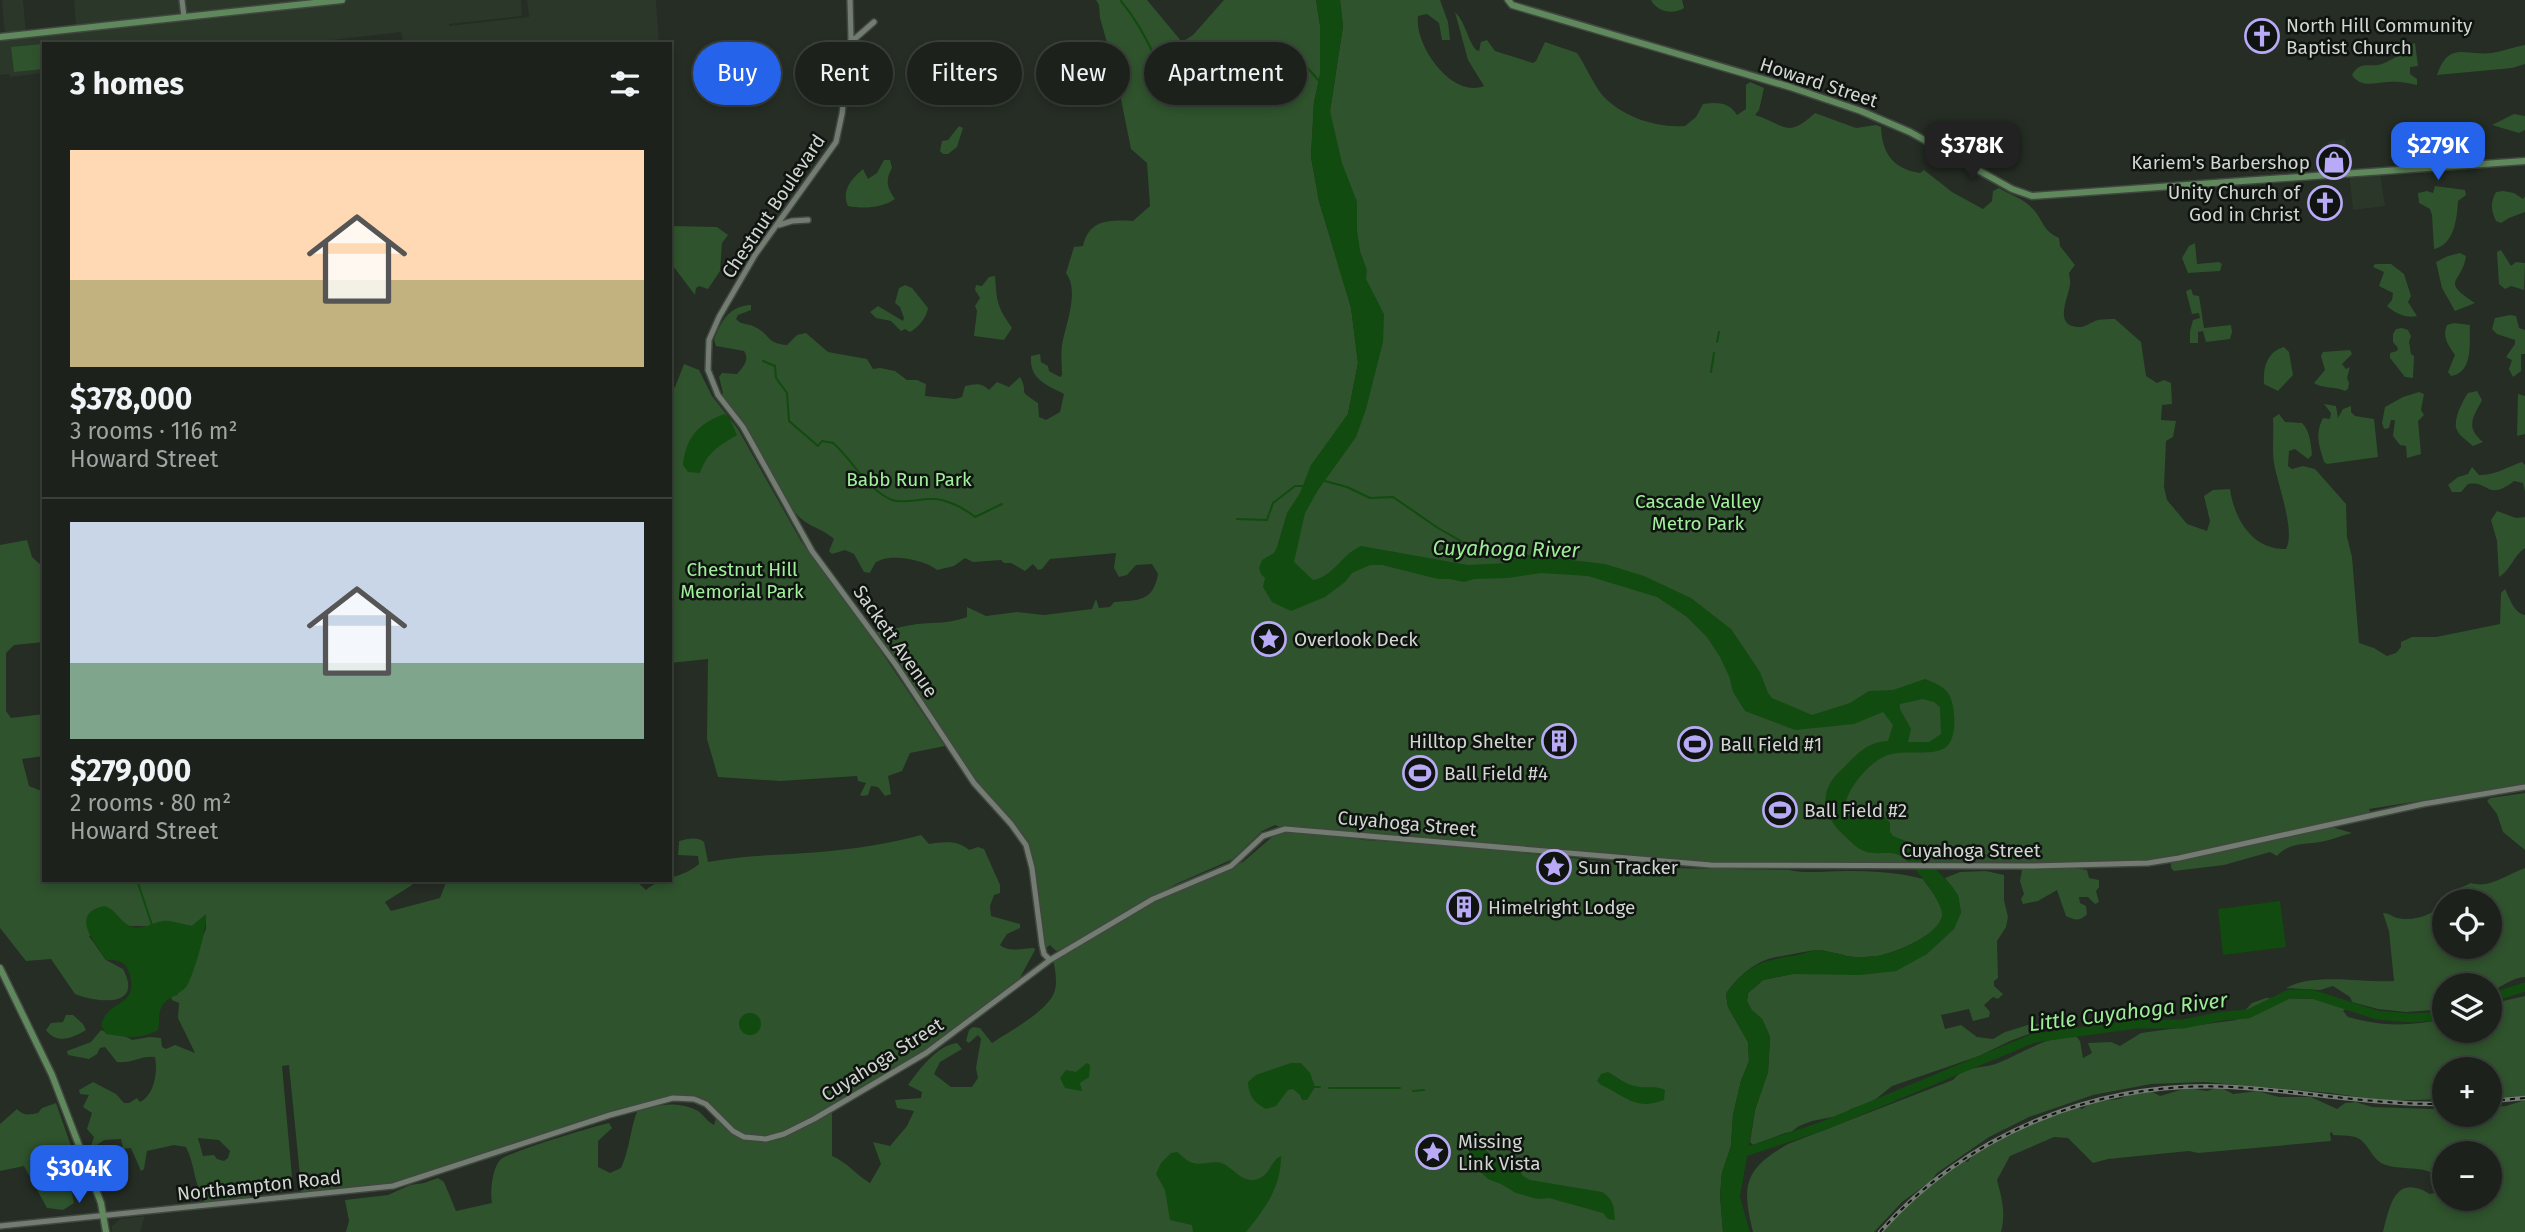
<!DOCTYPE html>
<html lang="en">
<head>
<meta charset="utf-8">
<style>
	:root { --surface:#1c221b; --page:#292f28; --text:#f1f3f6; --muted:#a0a4a3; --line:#3a3f3a; --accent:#2563eb }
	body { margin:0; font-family:"Fira Sans",sans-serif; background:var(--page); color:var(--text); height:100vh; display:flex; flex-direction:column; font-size:26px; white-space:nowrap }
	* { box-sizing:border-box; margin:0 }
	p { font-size:23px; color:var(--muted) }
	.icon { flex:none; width:38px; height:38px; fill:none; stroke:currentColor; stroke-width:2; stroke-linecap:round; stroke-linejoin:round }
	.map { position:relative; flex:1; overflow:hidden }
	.drawer { position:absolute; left:42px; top:42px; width:630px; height:840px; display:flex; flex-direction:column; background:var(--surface); border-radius:0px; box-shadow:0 4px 10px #0003,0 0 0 2px var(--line) }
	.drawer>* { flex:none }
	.hud { position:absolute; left:693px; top:42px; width:665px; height:63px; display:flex; gap:14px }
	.tools { position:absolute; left:2432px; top:889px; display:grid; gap:14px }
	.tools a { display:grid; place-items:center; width:70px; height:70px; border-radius:50%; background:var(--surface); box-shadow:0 4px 10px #0003,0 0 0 2px var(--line); font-size:35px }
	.price { position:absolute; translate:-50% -60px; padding:0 16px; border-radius:14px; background:var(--accent); color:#fff; font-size:23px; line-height:46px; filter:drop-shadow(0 2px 4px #0008) }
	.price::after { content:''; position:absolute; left:50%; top:42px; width:21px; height:16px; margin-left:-10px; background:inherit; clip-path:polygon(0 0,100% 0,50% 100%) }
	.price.on { background:#222; color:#fff }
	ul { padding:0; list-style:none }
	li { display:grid; align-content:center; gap:14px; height:371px; padding:0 28px }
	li+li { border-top:2px solid var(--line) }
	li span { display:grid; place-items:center; height:217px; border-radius:0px; color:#555 }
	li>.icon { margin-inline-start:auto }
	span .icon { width:126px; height:126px; fill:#fffc; stroke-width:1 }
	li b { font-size:30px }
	h2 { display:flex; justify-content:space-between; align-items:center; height:84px; padding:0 28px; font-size:30px }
	.tag { padding:0 24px; border-radius:32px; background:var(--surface); box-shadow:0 4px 10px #0003,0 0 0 2px var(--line); font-size:24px; line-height:63px }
	.tag.on { background:var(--accent); color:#fff }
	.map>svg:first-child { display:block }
	.built { fill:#2a3729 }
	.green { fill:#2f532d; fill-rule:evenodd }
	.water { fill:#114b0f; fill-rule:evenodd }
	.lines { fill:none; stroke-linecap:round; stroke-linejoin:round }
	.stream { stroke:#114b0f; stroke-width:2 }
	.river { stroke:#114b0f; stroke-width:9 }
	.minor-casing { stroke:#414740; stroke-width:8 }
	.major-casing { stroke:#414740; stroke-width:9 }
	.minor { stroke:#727c71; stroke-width:5 }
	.major { stroke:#5f895c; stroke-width:6 }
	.rail-casing { stroke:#747b74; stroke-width:4.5 }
	.rail { stroke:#101410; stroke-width:2; stroke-dasharray:5; stroke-linecap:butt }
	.labels { text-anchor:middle; stroke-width:5; stroke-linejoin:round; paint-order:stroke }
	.poi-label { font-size:19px; fill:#d1d6d1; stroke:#101410; text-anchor:start }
	.street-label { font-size:19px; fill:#d1d6d1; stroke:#101410 }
	.park-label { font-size:19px; fill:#a1f09b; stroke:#101410 }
	.water-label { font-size:21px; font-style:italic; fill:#9ceb96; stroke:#101410 }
</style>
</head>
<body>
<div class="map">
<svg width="2525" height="1232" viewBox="0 0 2525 1232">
	<rect width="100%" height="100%" fill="#252d24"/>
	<path class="built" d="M2 0H23L26 33 76 28 74 0H521L522 16 449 24V26L529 17 527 0H656L659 44H403L401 32 299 44H44V73L10 77 9 74 0 75V37L5 36Z
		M2345 139 2349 174 2380 172 2385 206 2353 210 2349 174 2333 175 2328 142Z
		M145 1216 140 1232H112V1226L120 1219Z"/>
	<path class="green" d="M1096 0H1147L1182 42 1193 35 1224 0H1316L1320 25V75L1314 102 1311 157 1319 201 1351 307 1358 363 1348 414 1311 467 1337 459 1379 316 1330 193V111L1343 26 1340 0H1440L1448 22 1450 40H1442L1439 23 1427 14 1418 16C1414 45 1452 99 1484 86L1468 60 1455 12C1466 23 1467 39 1476 50L1479 51 1481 42 1487 40 1495 51 1533 63 1536 61 1545 42 1577 53C1586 66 1593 84 1603 96 1623 117 1656 128 1685 126L1696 117 1703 104C1717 102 1729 102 1737 115L1746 109V85L1750 82 1764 88 1759 110 1755 115C1786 125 1787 139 1815 113L1856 128 1876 125 1881 127C1882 153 1893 169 1920 173L1924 170 1952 192 1983 209 1992 201 1993 191 1999 188C2010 195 2023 198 2033 209 2044 221 2042 230 2059 238L2060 246 2075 265 2069 273C2069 274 2071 284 2070 284 2069 297 2053 325 2077 327 2086 328 2090 322 2098 320 2103 319 2110 319 2115 319L2141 342 2146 376 2157 383 2164 380 2171 383 2172 404 2162 405 2161 420 2176 421 2173 437 2166 441 2164 487 2167 500 2187 524 2207 531 2210 521 2204 496 2213 490 2230 489C2234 518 2252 550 2286 549 2296 531 2277 483 2274 463 2272 449 2274 433 2273 418L2279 414 2285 422 2302 423C2310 431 2311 444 2312 455L2308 459 2295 449 2289 451 2288 466 2292 469 2303 466 2315 469 2346 504 2347 537 2352 557 2359 643 2374 648 2387 656 2396 653 2401 647V642L2412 637H2436L2500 624 2501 593 2505 589C2510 599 2514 613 2525 615V784L2369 809 2372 815 2328 826 2352 833C2343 835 2334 839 2325 841 2308 845 2290 841 2277 856L2270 852 2224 865 2174 871 2171 868V863L2177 859 2033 866 1711 865 1456 840 1285 829 1275 825 1262 831 1233 859 1176 884 1066 948 1056 951 1050 945 1043 950 1026 845 974 783 872 633C887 631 902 626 917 624 936 622 948 624 967 617V607L986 616 1017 612 1044 615 1092 609 1096 599 1099 608 1110 607 1114 602C1139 600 1153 602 1158 574L1152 564 1136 565 1127 575 1119 577 1114 568 1116 553 1050 559 1042 569 1038 570 1033 564 1025 571 1011 563H1004L1001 560 973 562 965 558 954 566 937 570C926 560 888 552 875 563 875 564 870 572 870 573L864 572 854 554 845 550 832 554 829 551 834 539C818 525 808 529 793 510L788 511 758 453 720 397 723 393 719 377 722 373 737 374C743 367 750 360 744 351L716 346 714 340C721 321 729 306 751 305V310L738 315 736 319C742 326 750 323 757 328 772 337 767 343 787 345L797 335 806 333 828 352 867 359 873 369 880 368 895 371 907 380H917L926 384 925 396 955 399 962 397 965 386C975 384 981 382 989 390L997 382 1009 387 1020 377C1030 395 1015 388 1038 403L1039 417 1046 420 1060 412 1064 394C1046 385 1029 379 1031 356L1040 354 1041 362 1048 366 1049 371 1060 377 1062 375C1062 363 1060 351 1063 340 1067 321 1079 290 1066 273L1074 247 1083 246C1089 219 1110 220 1133 221L1150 206 1147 163 1131 149 1116 74 1100 18 1099 5Z
		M1651 0H1682L1684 8C1673 15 1657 12 1651 0Z
		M2415 43 2418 66 2410 67V74L2417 79V85C2408 83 2398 81 2389 82 2375 82 2361 89 2352 75 2360 60 2369 68 2382 64 2385 63 2400 55 2402 54 2407 50 2408 46 2415 43Z
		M43 44 44 47 40 48 44 69 14 72 11 47Z
		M2525 45V64L2512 68 2437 75C2449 40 2465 56 2492 53 2503 51 2514 47 2525 45Z
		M2514 114 2525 116V130L2519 133 2492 125Z
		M959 126 963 128 957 147 948 154H943L940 151 942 141 948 140Z
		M884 160H890L892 168C885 180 887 188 895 199 883 208 862 209 848 206 841 191 851 179 863 169L868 179 877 173Z
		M2435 186 2465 190 2466 195 2458 201C2457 219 2454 245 2434 249L2432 215 2430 209 2419 203 2418 193 2427 191 2433 193Z
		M2503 191 2514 193 2523 199 2525 196V212L2509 218 2501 223 2496 221C2491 210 2490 203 2496 192Z
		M670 226 717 227 728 235 722 243 720 271 708 289 699 286 696 288 695 295 670 262Z
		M2195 243 2197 264 2219 262 2222 264 2220 271 2188 273 2182 258 2189 246Z
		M2501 250 2511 266 2516 262 2525 263 2524 290 2511 286 2505 289 2499 284 2497 252Z
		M2460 253 2466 256C2462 284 2439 280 2475 303L2455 311 2442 288 2436 262 2448 256Z
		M2375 264H2391L2404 274 2411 296 2408 302 2417 316C2408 319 2394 313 2387 306L2392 300 2393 293 2379 286 2384 272 2373 267Z
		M995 276C997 303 997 306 1012 328L1004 340 974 336 977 311 975 306 980 298 975 290 976 285 982 286 989 277Z
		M905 285 912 288 928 308C927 317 918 328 910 332L905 329 901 331 891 321 876 318 870 312 878 306 903 321 904 318 900 307 895 303 899 288Z
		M2191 289 2193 295 2199 296 2204 328 2231 325 2232 332 2230 339 2206 342 2203 331 2198 332V343H2190V331L2193 320 2200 318 2199 313 2192 314 2186 291Z
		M2510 315 2516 316 2519 328 2525 330V354H2521V371L2513 377 2509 369 2512 360 2506 357 2515 344V340L2497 334 2492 329 2495 318Z
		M2454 323 2470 325C2469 343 2474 372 2451 376L2448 372 2455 355C2448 345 2442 337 2447 325Z
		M2402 328 2408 330 2411 336 2409 342 2411 354 2414 356 2413 378 2405 377 2390 358V353L2397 351 2398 348 2393 342V334L2396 329Z
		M2284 347 2289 352 2293 375 2278 391 2264 384C2263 367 2267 352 2284 347Z
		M2350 350 2352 354 2342 364 2346 369 2350 367 2347 378 2349 383 2348 389 2345 391C2335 386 2322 389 2314 383L2325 370 2321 356 2323 352Z
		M684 364 699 370 712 396 738 429 801 541 872 638 945 746 910 753 902 771 888 776 891 794 885 796 878 787 871 786 868 795 863 796 860 795 866 783 858 781 857 776 780 781 718 777 707 739 708 659 670 663V392L675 387Z
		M2477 391 2482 400C2473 418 2465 427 2483 442L2473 446C2469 442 2459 436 2457 430 2452 421 2463 400 2468 393Z
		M2419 392 2424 394 2421 410 2424 415 2418 421 2421 454 2407 458 2406 446 2400 445 2393 436 2395 420H2391L2389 428 2384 429 2382 423 2385 407 2403 397Z
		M2518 394 2525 396V434L2517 436Z
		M2324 404 2336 406 2338 418 2343 409 2351 406V412L2355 416 2374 419 2378 457 2327 464 2324 462C2320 448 2314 435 2323 418L2330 419 2331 413Z
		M2522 462 2525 465V492L2523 483 2514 481C2487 502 2489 480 2468 484L2461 492H2452L2448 485 2458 477 2468 474 2472 467 2479 475C2497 475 2506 467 2522 462Z
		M2497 511 2516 518 2525 517V548C2513 556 2511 570 2499 577L2497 541 2491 520Z
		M27 540 32 557 42 566 40 571 44 574V614L40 619 44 621V642L14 645 6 653V711L11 718 44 714V756L22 759 29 786 44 792V880H345L346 883 373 880H415L412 885 385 902 391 911 440 898 447 880H615L619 882 635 880 646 890C662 876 682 879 699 864L698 856 678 855 679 841C687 839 697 836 704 842L708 862C744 855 783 855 820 852 854 849 888 844 921 835L929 844C944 842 957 840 969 850L978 847 984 849 1000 885V893L994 895 990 906 991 916 1020 924V928L1007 934 1000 945C1009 953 1022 948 1034 948L1035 950 1016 985 938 1045 832 1109V1156C847 1162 856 1175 870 1183L881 1164 873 1142 890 1146 907 1126 914 1111 897 1108 895 1100 921 1098 922 1092 908 1085C920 1069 936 1046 957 1043L962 1049 940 1062 934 1074 951 1087H972L978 1078 976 1068 981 1039 978 1035 969 1043 966 1041 969 1030 973 1027 980 1028 992 1043C1009 1032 1047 1011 1054 993 1058 983 1055 969 1053 959L1153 899 1243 862 1272 837 1284 832 1310 831 1364 840 1456 846 1666 868 1789 870C1808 874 1826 871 1845 871 1872 871 1898 872 1923 879 1929 888 1940 900 1942 911 1947 932 1899 951 1882 955 1874 957 1863 957 1855 957 1843 956 1831 951 1818 950 1811 950 1785 956 1776 957 1755 961 1737 977 1726 994L1728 1007 1748 1042 1749 1061 1741 1081 1733 1115 1731 1146 1722 1173 1720 1195 1723 1232H346L349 1221 345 1200 388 1195 410 1185 424 1183 438 1178 444 1182 456 1211 492 1203C490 1192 492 1169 500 1160 508 1152 592 1127 609 1123L612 1128 598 1141V1167L610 1173 621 1168C630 1149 630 1128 638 1109 656 1105 678 1101 696 1110 703 1113 706 1121 714 1125L717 1114 711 1108 688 1098 646 1105 411 1182 302 1196 289 1065 282 1066 292 1177C288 1191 283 1192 269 1194L258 1184 253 1185 250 1197 205 1202C194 1185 195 1165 186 1147L174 1145 147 1151 144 1169 141 1171 131 1148 123 1149 121 1139 104 1140 94 1147 91 1146 94 1137 87 1129 92 1113 83 1107 89 1095 80 1094 79 1090 93 1082 116 1094 124 1103H129L137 1098 140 1102C154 1095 158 1073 155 1057 142 1055 131 1064 117 1062L105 1047 100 1048 97 1054 89 1059 68 1055 67 1051 91 1042 101 1030C109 1034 124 1034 132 1040L150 1037 161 1038 162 1047 166 1049 175 1045 195 1053 178 1018 179 1003 172 1000 171 996 177 995 206 929V915L192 926 164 921 150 926H129L89 936 106 960 123 969C144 1008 97 1003 75 994L51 959 26 961 0 928V545ZM198 1138 219 1140 230 1151 228 1158 224 1161 217 1159 214 1155 203 1156Z
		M2525 793V850L2503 832 2497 814 2487 801 2490 798Z
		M2073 868 2087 870 2089 878 2099 880V887L2096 891 2099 902 2095 904 2088 897H2079L2080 903 2086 906 2087 914C2079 922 2075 920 2066 916L2057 890 2038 901 2023 904 2021 899 2024 894 2020 881 2022 870Z
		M2525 868V977C2512 977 2503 987 2490 991V985H2445V1001L2434 1010 2406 1012 2378 1009 2352 1002 2350 997 2333 986 2320 990 2286 988C2313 972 2363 983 2394 981L2389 931 2383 913C2387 913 2391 915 2394 917 2411 923 2433 915 2445 903V947H2490V901H2446L2458 889 2471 883C2490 889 2507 874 2525 868Z
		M1986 871 2004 875V900L2008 917 2006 927 1997 941 1998 978 1994 981V986L2003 994 1998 999 1993 997 1984 1005 1990 1012 1989 1017 1973 1021 1969 1009 1941 1015 1945 1029 1961 1025 1977 1037 1993 1039 2005 1032 2028 1025 2049 1023 2045 1028 2010 1041 1979 1056 1892 1086 1872 1102 1851 1109 1842 1115 1812 1121 1799 1126 1791 1132 1785 1133 1753 1145 1750 1142 1755 1110 1768 1072 1770 1037 1762 1019 1751 1010 1747 1001 1748 993 1763 980 1792 974 1896 971 1961 913 1958 896 1945 878 1960 872Z
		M2525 996V1096L2490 1098V1069H2445V1099L2385 1101 2331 1093 2204 1082 2151 1084 2093 1095 2029 1117 1989 1137 1937 1173 1931 1181 1902 1202 1874 1232H1753C1741 1184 1745 1169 1788 1144L1953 1080C1966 1064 1981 1070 1998 1063 2025 1052 2045 1037 2075 1035L2080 1041 2083 1058 2092 1053 2088 1043 2111 1042 2120 1046 2141 1033 2236 1020 2252 1003 2266 998 2321 999 2347 1008 2343 1011 2348 1017C2383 1027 2409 1026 2445 1019V1031H2490V1004Z
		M66 1015H73L83 1024 86 1030C73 1038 57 1045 46 1030L51 1023 63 1022Z
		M2220 1087 2233 1094 2257 1091 2279 1097H2311L2337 1109 2345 1103 2356 1102 2372 1107 2432 1109 2445 1107V1115H2490V1107L2506 1106 2525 1100V1232H2383C2390 1205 2395 1173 2430 1194L2442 1191 2444 1186C2433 1162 2408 1172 2386 1165 2371 1161 2369 1141 2355 1137 2348 1135 2340 1136 2333 1135L2332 1132 2330 1133 2331 1141 2198 1153 2189 1151 2108 1159 2093 1163 2068 1138 2054 1137 2010 1156 1997 1180C2002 1199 2006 1213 2001 1232H1883C1893 1217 1946 1169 1963 1163L1964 1161 1968 1162 1973 1154 1986 1146 2038 1120 2077 1107 2082 1109 2092 1102 2119 1099 2133 1093 2149 1090 2160 1096 2187 1088 2207 1091ZM2490 1153V1199H2445V1153Z
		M56 1103 71 1146 63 1152 74 1203 63 1210 47 1208 24 1166 0 1171V1124L17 1109C23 1116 30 1115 38 1113L42 1108Z"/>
	<path class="water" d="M1316 0H1340L1343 26 1330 111 1342 163 1357 202V230L1360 251 1367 270 1366 279 1384 314 1383 342 1366 409 1356 437 1318 490 1305 513 1294 562 1313 580C1333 577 1342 554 1361 546L1468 565 1509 563 1521 555H1529L1605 564 1644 576 1691 598 1731 629 1760 672 1768 693 1772 698 1812 715 1850 703 1869 691 1893 690 1925 679C1933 682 1943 686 1948 693 1956 704 1958 740 1945 748 1931 756 1908 750 1892 754 1874 757 1853 782 1847 798 1845 804 1846 809 1847 814L1850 816 1867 809 1880 812 1890 823V832L1893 836 1908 842 1918 851 1951 885 1958 895 1961 913 1954 929 1927 954 1896 971 1860 975 1792 974 1763 980 1748 993 1747 1001 1752 1010 1762 1019 1770 1037 1768 1072 1755 1110 1740 1197 1750 1232H1723L1720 1195 1722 1173 1731 1146 1733 1115 1741 1081 1749 1061 1748 1042 1728 1007 1726 994C1744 967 1762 960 1792 956 1801 955 1810 950 1818 950 1831 951 1843 956 1855 957 1863 957 1874 957 1882 955 1898 952 1939 934 1942 916 1944 902 1913 864 1901 856 1890 850 1876 856 1864 851 1858 849 1852 843 1847 838 1824 819 1816 794 1840 771 1856 756 1865 742 1888 741L1893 725 1883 712 1854 724 1795 730 1745 711 1733 692 1729 676 1720 657 1707 637 1687 617 1657 597 1588 576 1541 573 1508 578 1474 579 1464 582 1450 579H1438L1382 565H1370L1352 573 1345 582 1325 597 1291 611 1272 602 1263 587 1265 578 1261 574 1259 568 1262 560 1274 553 1277 547 1287 513 1300 493 1311 465 1348 414 1358 363 1351 308 1319 201 1311 157 1314 102 1320 75V25ZM1923 699 1934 702 1940 707 1941 734 1929 742H1908L1911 729 1900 709V704Z
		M724 414 729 417 737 435C719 446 707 452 700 473L688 472 683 465C686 437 698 424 724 414Z
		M2280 901 2286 947 2223 955 2218 909Z
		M104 906C116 909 120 922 130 926 142 931 153 922 164 921 172 920 183 925 192 926L206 914C208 925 193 978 186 987 178 996 166 997 161 1008 158 1015 160 1023 158 1030 140 1040 126 1037 106 1034L101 1025C109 997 140 1008 129 972 125 960 116 960 106 960 96 943 68 914 104 906Z
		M739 1024a11 11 0 1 1 22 0a11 11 0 1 1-22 0Z
		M1087 1063 1090 1065 1089 1077 1080 1083 1082 1091 1065 1088 1060 1078 1066 1070 1076 1072Z
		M1291 1063H1301L1310 1073 1315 1087 1307 1100H1302L1300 1095 1293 1089 1288 1090 1276 1106 1266 1109C1254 1102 1249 1097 1248 1082L1256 1075Z
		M1608 1072C1617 1077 1625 1084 1635 1086 1646 1089 1655 1085 1665 1090L1664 1100C1639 1109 1631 1101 1611 1090 1605 1086 1602 1087 1597 1081L1601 1074Z
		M1473 1135H1479C1485 1151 1494 1166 1512 1158L1523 1176 1530 1180 1602 1192C1614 1199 1614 1208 1615 1220L1608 1219 1603 1213 1549 1198 1538 1199 1516 1193 1501 1184 1488 1179 1472 1164 1468 1147Z
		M1177 1152C1181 1155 1186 1160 1190 1162 1202 1167 1212 1159 1224 1164 1235 1170 1243 1184 1258 1179 1271 1174 1270 1161 1281 1156 1281 1187 1265 1209 1246 1232H1193L1192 1225 1170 1220 1165 1190 1156 1174 1161 1163 1171 1153Z"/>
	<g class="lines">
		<path class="stream" d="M1121 1C1136 19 1148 41 1157 62 1161 71 1159 81 1164 89 1167 94 1172 95 1177 97L1205 88 1227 84 1262 59 1292 62 1306 66 1319 81
			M1717 342 1719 332
			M763 361 775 366 776 378 787 393 789 421 818 446 822 441 833 443C853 460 866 489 892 500 904 504 918 499 930 499 945 498 964 508 975 517L1002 504
			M1711 372 1714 353
			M1325 481 1347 487 1370 498 1393 497 1438 528 1466 544 1516 560
			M1237 519 1267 520 1273 503 1295 486H1304
			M137 880 152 925
			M1315 1087H1320
			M1329 1088H1400
			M1413 1091 1424 1090"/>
		<path class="river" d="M2490 998 2525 987
			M1745 1152 1823 1126 2034 1038 2137 1024H2183L2222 1016 2248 1014 2289 994H2312L2377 1015 2411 1018 2445 1016"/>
		<g class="minor-casing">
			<path id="minor" d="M182 0 184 17
				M850 0 851 38 842 114 836 142 755 255 719 317 709 340 708 370 718 395 743 427 812 551 896 665 974 783 1011 824 1026 845 1032 868 1042 945 1044 954 1050 960
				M850 43 874 22
				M779 225 792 221 808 220
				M0 1226 393 1186 610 1115 673 1098 694 1099 706 1104 733 1131 744 1137 766 1139 784 1134 814 1119 926 1053 1050 960 1153 899 1231 866 1263 836 1285 829 1711 865 2033 866 2148 863 2179 858 2423 804 2525 787"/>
		</g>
		<g class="major-casing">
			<path id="major" d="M1508 0 1512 5 1790 87 1861 111 1910 132 2012 189 2032 196 2525 161
				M0 37 342 0
				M0 968 52 1075 101 1203 106 1232"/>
		</g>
		<use href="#minor" class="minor"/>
		<use href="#major" class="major"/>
		<g class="rail-casing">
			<path id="rail" d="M2490 1101 2525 1098
				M1880 1232C1969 1132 2099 1080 2232 1087 2304 1091 2372 1105 2445 1104"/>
		</g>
		<use href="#rail" class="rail"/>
	</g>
	<defs>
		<g id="church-ring" transform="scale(1.75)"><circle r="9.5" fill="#101410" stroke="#b9aaf7" stroke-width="1.5"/><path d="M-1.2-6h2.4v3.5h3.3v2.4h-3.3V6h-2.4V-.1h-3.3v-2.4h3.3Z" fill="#b9aaf7"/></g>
		<g id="shop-ring" transform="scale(1.75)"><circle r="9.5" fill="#101410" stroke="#b9aaf7" stroke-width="1.5"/><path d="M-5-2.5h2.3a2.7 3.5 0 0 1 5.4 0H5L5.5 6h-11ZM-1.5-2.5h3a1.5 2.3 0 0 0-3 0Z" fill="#b9aaf7"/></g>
		<g id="sight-ring" transform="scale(1.75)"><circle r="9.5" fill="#101410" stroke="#b9aaf7" stroke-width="1.5"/><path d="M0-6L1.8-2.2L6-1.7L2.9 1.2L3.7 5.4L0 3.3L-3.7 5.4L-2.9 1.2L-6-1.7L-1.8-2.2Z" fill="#b9aaf7"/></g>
		<g id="building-ring" transform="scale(1.75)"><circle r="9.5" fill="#101410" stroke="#b9aaf7" stroke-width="1.5"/><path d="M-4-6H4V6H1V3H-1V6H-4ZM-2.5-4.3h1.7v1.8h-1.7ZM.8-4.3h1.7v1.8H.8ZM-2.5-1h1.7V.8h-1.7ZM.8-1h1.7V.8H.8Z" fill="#b9aaf7"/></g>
		<g id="stadium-ring" transform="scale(1.75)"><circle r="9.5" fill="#101410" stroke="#b9aaf7" stroke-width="1.5"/><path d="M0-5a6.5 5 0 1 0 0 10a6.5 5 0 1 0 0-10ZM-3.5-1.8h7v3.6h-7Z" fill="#b9aaf7"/></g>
	</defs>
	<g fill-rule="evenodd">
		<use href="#church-ring" x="2262" y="36"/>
		<use href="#shop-ring" x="2334" y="162"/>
		<use href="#church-ring" x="2325" y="203"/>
		<use href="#sight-ring" x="1269" y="639"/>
		<use href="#building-ring" x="1559" y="741"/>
		<use href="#stadium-ring" x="1695" y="744"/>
		<use href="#stadium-ring" x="1420" y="773"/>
		<use href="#stadium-ring" x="1780" y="810"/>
		<use href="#sight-ring" x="1554" y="867"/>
		<use href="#building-ring" x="1464" y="907"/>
		<use href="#sight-ring" x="1433" y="1152"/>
	</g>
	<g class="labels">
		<g class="poi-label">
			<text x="2286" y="32">North Hill Community<tspan x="2286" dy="22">Baptist Church</tspan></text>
			<text x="2310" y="169" text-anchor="end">Kariem's Barbershop</text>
			<text x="2300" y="199" text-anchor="end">Unity Church of<tspan x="2300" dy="22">God in Christ</tspan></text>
			<text x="1294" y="646">Overlook Deck</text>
			<text x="1534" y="748" text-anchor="end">Hilltop Shelter</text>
			<text x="1720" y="751">Ball Field #1</text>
			<text x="1444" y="780">Ball Field #4</text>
			<text x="1804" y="817">Ball Field #2</text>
			<text x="1578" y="874">Sun Tracker</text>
			<text x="1488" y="914">Himelright Lodge</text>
			<text x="1458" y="1148">Missing<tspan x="1458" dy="22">Link Vista</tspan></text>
		</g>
		<g class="street-label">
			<text transform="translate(1819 82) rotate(18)" y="7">Howard Street</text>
			<text transform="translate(773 206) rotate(-56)" y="7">Chestnut Boulevard</text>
			<text transform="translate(896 641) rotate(55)" y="7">Sackett Avenue</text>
			<text transform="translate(1407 823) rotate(5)" y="7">Cuyahoga Street</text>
			<text x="1971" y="857">Cuyahoga Street</text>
			<text transform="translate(882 1059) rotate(-32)" y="7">Cuyahoga Street</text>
			<text transform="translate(259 1185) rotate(-6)" y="7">Northampton Road</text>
		</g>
		<g class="park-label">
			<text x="909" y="486">Babb Run Park</text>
			<text x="1698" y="508">Cascade Valley<tspan x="1698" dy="22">Metro Park</tspan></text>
			<text x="742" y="576">Chestnut Hill<tspan x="742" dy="22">Memorial Park</tspan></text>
		</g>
		<g class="water-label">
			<text transform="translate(1506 549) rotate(1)" y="7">Cuyahoga River</text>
			<text transform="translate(2128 1012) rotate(-7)" y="7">Little Cuyahoga River</text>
		</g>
	</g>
</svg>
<div class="tools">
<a><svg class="icon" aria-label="locate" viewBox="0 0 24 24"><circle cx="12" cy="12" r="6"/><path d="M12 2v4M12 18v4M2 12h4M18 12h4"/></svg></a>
<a><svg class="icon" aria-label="layers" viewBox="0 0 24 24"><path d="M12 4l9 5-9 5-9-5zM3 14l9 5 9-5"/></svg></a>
<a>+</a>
<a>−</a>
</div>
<b class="price on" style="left:1972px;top:182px">$378K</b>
<b class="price" style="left:2438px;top:182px">$279K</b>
<b class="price" style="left:79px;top:1205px">$304K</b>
<div class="hud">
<a class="tag on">Buy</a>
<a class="tag">Rent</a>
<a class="tag">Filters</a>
<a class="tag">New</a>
<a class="tag">Apartment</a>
</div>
<section class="drawer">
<h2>3 homes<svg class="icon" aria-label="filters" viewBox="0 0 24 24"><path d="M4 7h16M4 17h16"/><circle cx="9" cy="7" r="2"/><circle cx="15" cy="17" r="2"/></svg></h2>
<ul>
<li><span style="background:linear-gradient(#ffd9b3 60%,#c2b280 0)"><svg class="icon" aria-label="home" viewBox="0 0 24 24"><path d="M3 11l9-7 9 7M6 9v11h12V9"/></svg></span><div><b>$378,000</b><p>3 rooms · 116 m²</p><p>Howard Street</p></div></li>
<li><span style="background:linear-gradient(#c9d6e8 65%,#7fa58c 0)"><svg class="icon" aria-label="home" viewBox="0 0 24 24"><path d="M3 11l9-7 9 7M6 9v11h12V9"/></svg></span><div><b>$279,000</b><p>2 rooms · 80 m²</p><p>Howard Street</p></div></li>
</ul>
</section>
</div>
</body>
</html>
